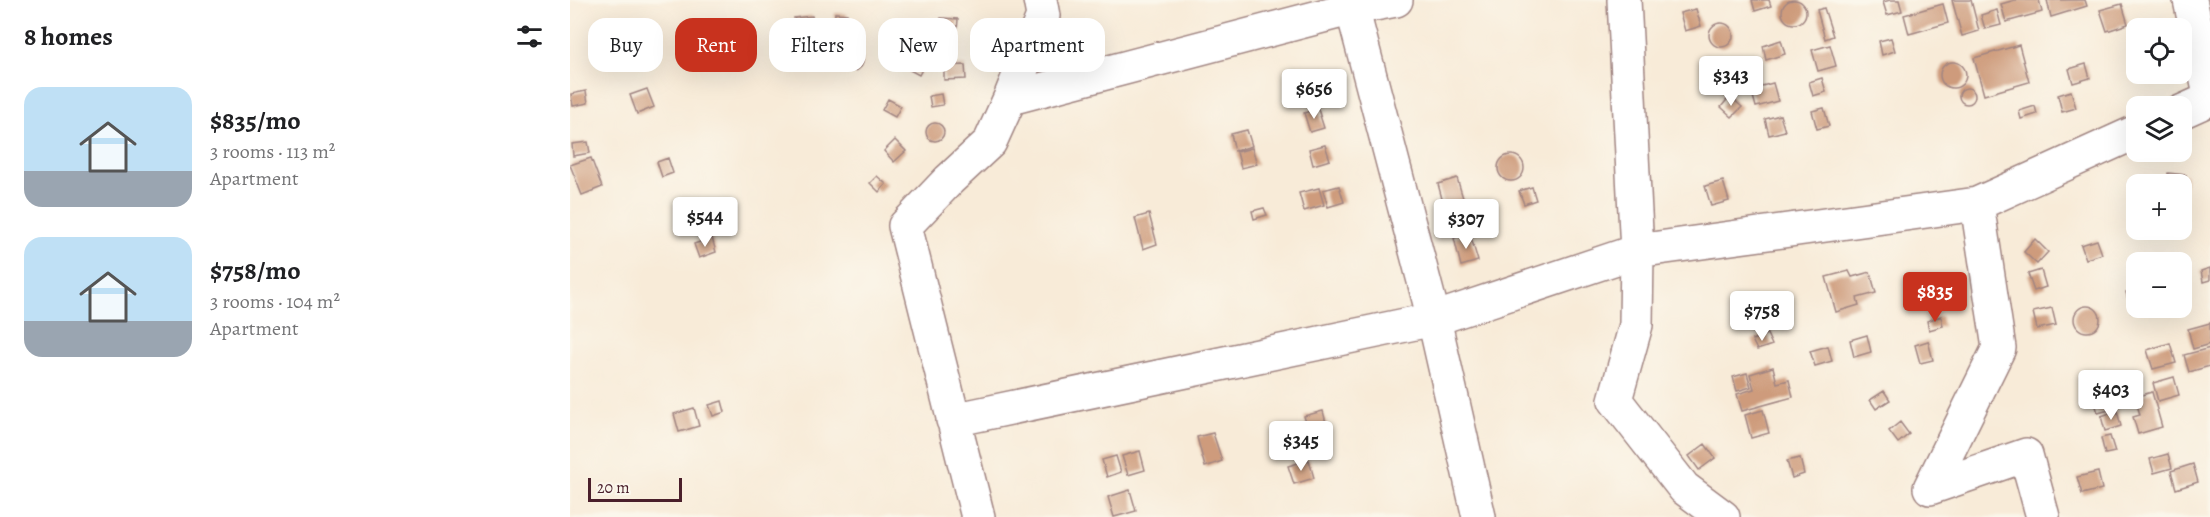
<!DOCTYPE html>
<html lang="en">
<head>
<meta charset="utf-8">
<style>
	:root { --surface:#fff; --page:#f6f6f6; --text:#202124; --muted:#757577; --accent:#c8321e }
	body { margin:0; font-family:Alegreya,serif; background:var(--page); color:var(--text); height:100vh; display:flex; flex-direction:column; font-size:22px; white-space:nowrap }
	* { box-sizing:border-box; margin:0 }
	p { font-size:20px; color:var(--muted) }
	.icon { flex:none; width:33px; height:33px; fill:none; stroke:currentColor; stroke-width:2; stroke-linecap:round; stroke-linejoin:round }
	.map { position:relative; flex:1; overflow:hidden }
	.drawer { display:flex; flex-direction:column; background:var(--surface); width:570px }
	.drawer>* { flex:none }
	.hud { position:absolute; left:18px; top:18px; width:570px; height:54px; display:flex; gap:12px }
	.tools { position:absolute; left:1556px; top:18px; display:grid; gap:12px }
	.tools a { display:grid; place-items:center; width:66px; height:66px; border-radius:12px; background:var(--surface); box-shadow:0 6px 24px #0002; font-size:30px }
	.scale { position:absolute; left:18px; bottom:15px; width:94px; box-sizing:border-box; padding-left:6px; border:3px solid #4a1f2b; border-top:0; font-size:16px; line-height:21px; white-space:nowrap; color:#4a1f2b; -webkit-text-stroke:4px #fbf7ec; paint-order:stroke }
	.price { position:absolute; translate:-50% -51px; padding:0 14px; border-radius:6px; background:#fff; color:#222; font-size:20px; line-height:39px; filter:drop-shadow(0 2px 3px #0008) }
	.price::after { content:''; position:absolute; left:50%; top:36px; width:18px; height:14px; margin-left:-9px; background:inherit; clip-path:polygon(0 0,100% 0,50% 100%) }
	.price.selected { background:var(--accent); color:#fff }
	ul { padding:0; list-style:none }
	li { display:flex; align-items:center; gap:18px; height:150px; padding:0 24px }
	li span { display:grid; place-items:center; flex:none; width:168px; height:120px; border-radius:18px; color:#555 }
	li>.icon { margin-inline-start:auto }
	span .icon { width:72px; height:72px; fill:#fffc; stroke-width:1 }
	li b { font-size:26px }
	h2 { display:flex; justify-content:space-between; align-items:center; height:72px; padding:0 24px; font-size:26px }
	.pill { padding:0 21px; border-radius:18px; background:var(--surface); box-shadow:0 6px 24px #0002; font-size:21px; line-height:54px }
	.pill.selected { background:var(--accent); color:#fff }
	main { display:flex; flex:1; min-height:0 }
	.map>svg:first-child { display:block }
	.building { fill:#ce9b7c }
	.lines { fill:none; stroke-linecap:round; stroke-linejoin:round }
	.minor-casing { stroke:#a18582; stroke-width:36 }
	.minor { stroke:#fff; stroke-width:33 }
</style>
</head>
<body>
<main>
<section class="drawer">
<h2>8 homes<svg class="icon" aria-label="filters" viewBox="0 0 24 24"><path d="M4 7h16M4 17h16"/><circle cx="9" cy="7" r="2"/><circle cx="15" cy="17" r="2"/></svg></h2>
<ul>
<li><span style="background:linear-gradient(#bfe0f5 70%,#9aa5b1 0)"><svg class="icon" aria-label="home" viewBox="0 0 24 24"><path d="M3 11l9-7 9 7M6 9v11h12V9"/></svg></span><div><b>$835/mo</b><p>3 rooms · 113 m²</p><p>Apartment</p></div></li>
<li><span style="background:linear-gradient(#bfe0f5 70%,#9aa5b1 0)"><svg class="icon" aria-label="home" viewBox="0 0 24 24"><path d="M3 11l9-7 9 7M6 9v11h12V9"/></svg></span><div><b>$758/mo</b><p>3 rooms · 104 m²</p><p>Apartment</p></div></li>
</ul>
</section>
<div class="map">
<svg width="1640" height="517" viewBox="0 0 1640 517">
	<rect width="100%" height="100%" fill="#fbf7ec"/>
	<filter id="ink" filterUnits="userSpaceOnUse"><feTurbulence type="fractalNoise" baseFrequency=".0167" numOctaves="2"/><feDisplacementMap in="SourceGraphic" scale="12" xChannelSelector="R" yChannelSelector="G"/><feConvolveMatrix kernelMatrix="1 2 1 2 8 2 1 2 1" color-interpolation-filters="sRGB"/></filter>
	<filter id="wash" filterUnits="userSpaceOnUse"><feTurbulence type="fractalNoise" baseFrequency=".008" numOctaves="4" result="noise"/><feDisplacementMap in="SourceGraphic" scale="24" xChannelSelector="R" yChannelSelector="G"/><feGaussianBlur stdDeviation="1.35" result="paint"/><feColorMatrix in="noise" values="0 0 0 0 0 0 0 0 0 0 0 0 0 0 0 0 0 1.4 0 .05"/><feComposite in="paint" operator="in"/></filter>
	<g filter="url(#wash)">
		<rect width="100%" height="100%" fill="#f8ebd8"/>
		<g id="blocks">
			<path class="building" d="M1182 0H1199L1201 6 1185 11Z
				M1320 0H1329L1332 11 1317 15 1313 2Z
				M1382 0H1401L1409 31 1392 36Z
				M1445 0H1469L1472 12 1436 22 1431 4Z
				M1477 0H1515L1517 6 1481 17Z
				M1212 12a12 12 0 1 1 24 0a12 12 0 1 1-24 0Z
				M1373 4 1378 23 1339 34 1334 15Z
				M1552 4 1558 24 1537 31 1530 10Z
				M1254 8 1263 36 1255 39 1247 10Z
				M1126 9 1131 26 1115 31 1110 13Z
				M1427 10 1431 25 1415 29 1411 15Z
				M265 13 277 14 276 30 264 29Z
				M242 16 244 31 226 33 224 18Z
				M371 18 388 19 387 32 371 31Z
				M1139 35a12 12 0 1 1 24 0a12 12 0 1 1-24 0Z
				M1321 38 1325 51 1312 55 1309 41Z
				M1211 40 1215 54 1196 60 1193 46Z
				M1260 45 1266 66 1248 71 1242 50Z
				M1449 45 1459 82 1414 95 1404 58Z
				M273 61a10 10 0 1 1 20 0a10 10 0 1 1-20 0Z
				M341 52 357 60 349 75 334 67Z
				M1370 75a13 13 0 1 1 26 0a13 13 0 1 1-26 0Z
				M1516 64 1520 78 1503 83 1499 69Z
				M395 65 396 79 374 80V66Z
				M1168 67 1173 84 1151 90 1146 72Z
				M1252 78 1256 92 1243 96 1239 82Z
				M1203 83 1208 101 1186 107 1181 89Z
				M1389 96a8 8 0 1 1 16 0a8 8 0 1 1-16 0Z
				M77 89 84 107 67 114 60 95Z
				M16 91 18 103 3 106 1 94Z
				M1501 91 1506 108 1492 112 1488 95Z
				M371 94 373 105 361 107 359 96Z
				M1160 96 1172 107 1162 117 1151 107Z
				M318 99 331 106 325 117 312 110Z
				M1465 106 1467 114 1451 119 1449 111Z
				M1254 108 1259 126 1247 129 1242 111Z
				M748 109 754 128 740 132 734 113Z
				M1210 115 1215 131 1199 135 1195 119Z
				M356 132a9 9 0 1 1 18 0a9 9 0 1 1-18 0Z
				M677 130 682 146 665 151 661 134Z
				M325 140 336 151 324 162 314 151Z
				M18 142 20 153 3 156 2 144Z
				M755 145 760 160 743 165 739 149Z
				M682 148 687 164 671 168 667 152Z
				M928 168a13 13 0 1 1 26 0a13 13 0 1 1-26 0Z
				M21 158 32 187 12 195 0 165Z
				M98 158 103 173 92 177 87 162Z
				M1598 173 1616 175 1615 186 1597 184Z
				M307 176 316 184 309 192 300 183Z
				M887 178 898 215 878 221 868 184Z
				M1153 181 1159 201 1141 206 1135 186Z
				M769 186 774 202 758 207 753 190Z
				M962 187 966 200 954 204 949 191Z
				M749 188 754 205 734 211 729 193Z
				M126 203 129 215 117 219 113 207Z
				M694 208 697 215 684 219 682 211Z
				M579 214 587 244 573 249 565 218Z
				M900 234 908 261 891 266 884 238Z
				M142 238 146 252 129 258 124 244Z
				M1465 239 1478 252 1467 264 1454 252Z
				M1527 240 1532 254 1516 259 1511 245Z
				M1640 268V280L1633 282 1631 271Z
				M1471 270 1476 287 1464 291 1458 274Z
				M1279 271 1282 277 1300 272 1306 293 1287 298 1289 305 1266 312 1256 277Z
				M1566 289V308H1576L1561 312 1556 292Z
				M1504 319a13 13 0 1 1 26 0a13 13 0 1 1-26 0Z
				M1482 308 1486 325 1467 329 1463 312Z
				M1371 316 1373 326 1359 330 1357 321Z
				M1640 323V344L1623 349 1618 329Z
				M1197 334 1202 345 1187 350 1182 340Z
				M1297 335 1301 352 1284 357 1280 340Z
				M1358 341 1363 360 1350 363 1345 345Z
				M1600 343 1606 363 1583 369 1577 350Z
				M1258 346 1262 361 1245 366 1240 351Z
				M1640 348V366L1619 372 1614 355Z
				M1203 367 1207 383 1219 380 1223 397 1172 411 1167 394 1184 389 1180 374Z
				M1177 373 1181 387 1167 391 1163 377Z
				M1604 377 1609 395 1588 401 1583 383Z
				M1542 390 1547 408 1528 413 1523 396Z
				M1314 391 1320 400 1306 409 1300 400Z
				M1582 392 1592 427 1568 434 1563 417 1570 415 1565 397Z
				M152 401 155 412 143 416 139 405Z
				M124 408 129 426 109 432 104 414Z
				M1193 410 1199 433 1181 438 1175 415Z
				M753 411 758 431 740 436 734 416Z
				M1547 411 1551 426 1535 431 1531 416Z
				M1330 422 1339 434 1328 443 1319 431Z
				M643 433 652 461 635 467 627 437Z
				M1540 436 1545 452 1535 454 1531 438Z
				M1135 444 1145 458 1129 470 1119 456Z
				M570 451 575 470 558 475 552 456Z
				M1598 454 1602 468 1584 473 1580 459Z
				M546 456 551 472 537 477 532 460Z
				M1230 458 1234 474 1222 478 1217 461Z
				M739 460 744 478 724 484 718 466Z
				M1623 464 1628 482 1606 489 1601 471Z
				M1528 472 1532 489 1512 494 1507 477Z
				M560 490 566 511 544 517 538 497Z"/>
		</g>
	</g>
	<g filter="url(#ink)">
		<use href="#blocks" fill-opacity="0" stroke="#a18582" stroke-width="1.5"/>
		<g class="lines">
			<g class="minor-casing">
				<path id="minor" d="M780 0 864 319 909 517
					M1054 0 1067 251 1066 325 1045 400 1114 488 1153 517
					M1620 0 1640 95
					M440 98 783 8 826 0
					M1611 112 1640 99
					M1407 204 1429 348 1360 488 1456 455 1473 517
					M383 420 864 319 1067 251 1407 204 1566 132
					M408 517 335 226 379 180 420 142 440 98 473 16 470 0"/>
			</g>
			<use href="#minor" class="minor"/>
		</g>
	</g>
</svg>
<div class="tools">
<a><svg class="icon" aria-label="locate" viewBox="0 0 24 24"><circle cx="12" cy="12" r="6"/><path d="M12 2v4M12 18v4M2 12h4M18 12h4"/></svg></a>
<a><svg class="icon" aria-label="layers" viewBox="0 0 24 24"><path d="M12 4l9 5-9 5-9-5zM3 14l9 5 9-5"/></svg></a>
<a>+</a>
<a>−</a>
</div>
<div class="scale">20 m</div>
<b class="price" style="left:1161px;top:107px">$343</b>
<b class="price" style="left:744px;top:120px">$656</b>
<b class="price" style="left:135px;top:248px">$544</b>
<b class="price" style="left:896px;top:250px">$307</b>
<b class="price selected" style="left:1365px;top:323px">$835</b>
<b class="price" style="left:1192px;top:342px">$758</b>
<b class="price" style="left:1541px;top:421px">$403</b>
<b class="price" style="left:731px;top:472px">$345</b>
<div class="hud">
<a class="pill">Buy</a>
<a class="pill selected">Rent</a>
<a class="pill">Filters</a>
<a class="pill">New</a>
<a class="pill">Apartment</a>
</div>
</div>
</main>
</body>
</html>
